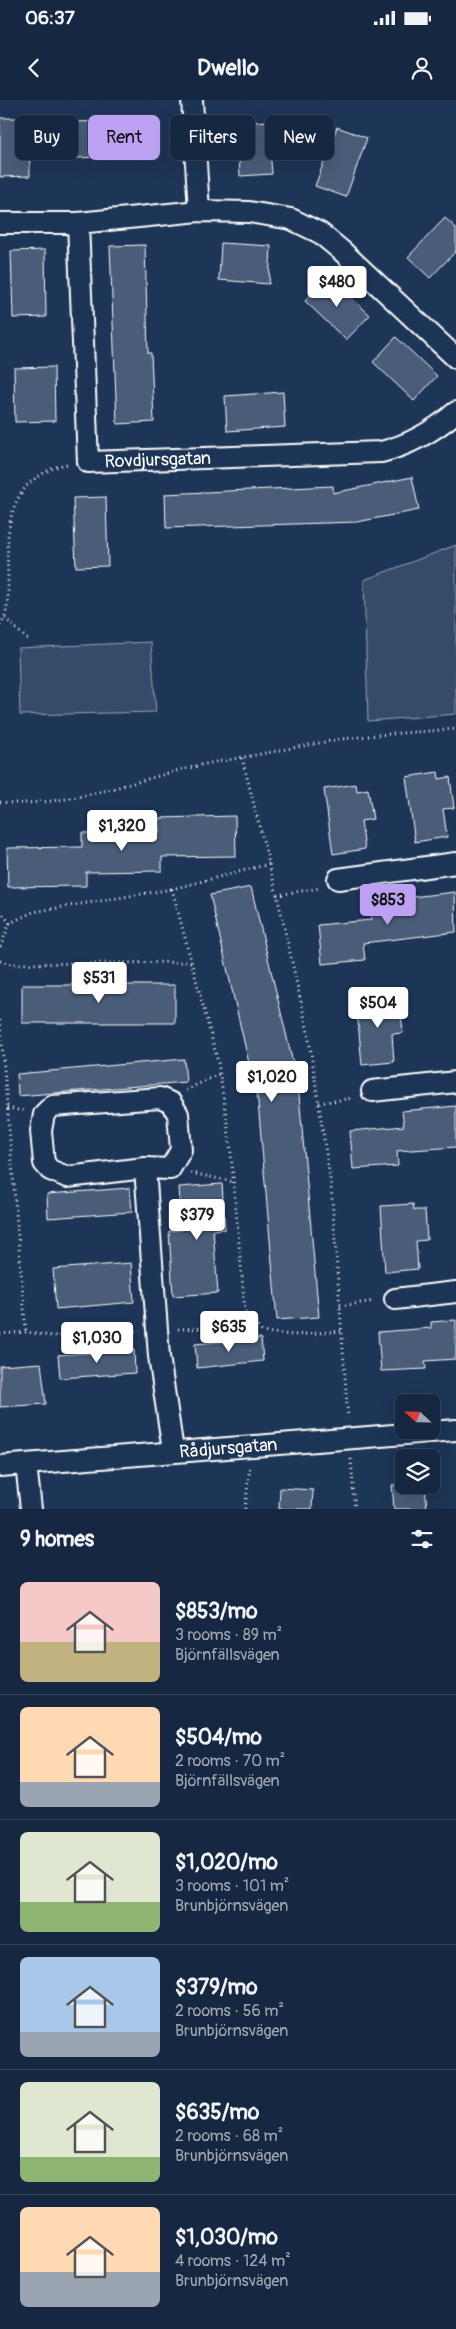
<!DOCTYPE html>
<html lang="en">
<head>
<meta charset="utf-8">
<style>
	:root { --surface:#162841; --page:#23344c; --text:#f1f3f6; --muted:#9ea6b1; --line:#35445a; --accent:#bca0f2 }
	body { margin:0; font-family:Pangolin,sans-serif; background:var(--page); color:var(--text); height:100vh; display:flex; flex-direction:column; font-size:19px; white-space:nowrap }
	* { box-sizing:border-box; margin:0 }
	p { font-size:16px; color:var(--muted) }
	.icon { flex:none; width:28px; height:28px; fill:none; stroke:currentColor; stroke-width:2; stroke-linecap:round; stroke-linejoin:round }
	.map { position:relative; height:1409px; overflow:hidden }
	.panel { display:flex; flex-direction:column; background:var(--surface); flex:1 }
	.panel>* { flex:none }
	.hud { position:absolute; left:15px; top:15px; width:426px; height:45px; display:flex; gap:10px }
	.needle { width:32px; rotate:292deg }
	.tools { position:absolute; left:395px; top:1294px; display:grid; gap:10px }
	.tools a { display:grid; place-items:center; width:45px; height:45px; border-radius:8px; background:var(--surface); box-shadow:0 5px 20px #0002,0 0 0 1px var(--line); font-size:25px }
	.price { position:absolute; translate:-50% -42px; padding:0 11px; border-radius:5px; background:#fff; color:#222; font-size:16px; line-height:32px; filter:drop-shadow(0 1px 2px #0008) }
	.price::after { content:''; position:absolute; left:50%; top:30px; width:15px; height:11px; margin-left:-8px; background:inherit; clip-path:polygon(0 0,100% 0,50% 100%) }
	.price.current { background:var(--accent); color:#111 }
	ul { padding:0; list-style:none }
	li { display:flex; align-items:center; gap:15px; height:125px; padding:0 20px }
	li+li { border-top:1px solid var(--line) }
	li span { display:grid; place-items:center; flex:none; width:140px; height:100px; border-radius:8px; color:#555 }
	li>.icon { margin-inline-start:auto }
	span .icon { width:60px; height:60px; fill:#fffc; stroke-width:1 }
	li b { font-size:21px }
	h2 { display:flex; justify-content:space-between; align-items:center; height:60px; padding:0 20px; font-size:21px }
	.pill { padding:0 18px; border-radius:8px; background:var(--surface); box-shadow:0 5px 20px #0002,0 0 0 1px var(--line); font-size:18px; line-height:45px }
	.pill.current { background:var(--accent); color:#111 }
	.status { display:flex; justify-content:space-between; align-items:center; height:35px; padding:0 25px; background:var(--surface); direction:ltr }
	.status svg { height:14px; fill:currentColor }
	header { display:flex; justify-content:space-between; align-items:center; height:65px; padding:0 20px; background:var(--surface); font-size:22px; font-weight:700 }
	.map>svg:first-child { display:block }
	.green { fill:#364b69; stroke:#9aa5b4 }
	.building { fill:#4a5d79; stroke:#fff }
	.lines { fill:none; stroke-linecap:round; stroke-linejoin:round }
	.street-casing { stroke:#fff; stroke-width:24 }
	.path { stroke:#fff; stroke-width:3; stroke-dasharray:1 4; stroke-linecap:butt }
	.street { stroke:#1d3557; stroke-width:20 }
	.labels { text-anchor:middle; stroke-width:4.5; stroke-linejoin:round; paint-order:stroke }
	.street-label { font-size:18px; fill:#fff; stroke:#1d3557 }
</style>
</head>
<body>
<div class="status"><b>06:37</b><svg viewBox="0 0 49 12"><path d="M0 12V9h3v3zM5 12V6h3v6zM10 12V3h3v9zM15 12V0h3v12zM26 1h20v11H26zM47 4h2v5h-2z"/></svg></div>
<header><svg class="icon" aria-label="back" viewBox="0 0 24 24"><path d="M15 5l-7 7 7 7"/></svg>Dwello<svg class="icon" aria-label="person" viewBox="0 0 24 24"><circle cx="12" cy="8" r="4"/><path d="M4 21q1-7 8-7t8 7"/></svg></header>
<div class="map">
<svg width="456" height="1409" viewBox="0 0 456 1409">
	<rect width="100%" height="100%" fill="#1d3557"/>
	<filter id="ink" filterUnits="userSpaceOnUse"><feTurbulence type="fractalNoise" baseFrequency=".02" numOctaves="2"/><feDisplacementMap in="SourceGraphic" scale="10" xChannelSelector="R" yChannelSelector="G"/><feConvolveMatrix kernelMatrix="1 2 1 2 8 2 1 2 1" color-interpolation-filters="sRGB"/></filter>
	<g filter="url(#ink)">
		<path class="green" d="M456 445V614L368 621 364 480Z
			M151 542 156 612 20 615 18 548Z"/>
		<path class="building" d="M0 18H29L30 76 0 77Z
			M152 20 153 55 76 58 75 22Z
			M268 21 272 74 240 76 237 23Z
			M337 27 367 38 346 97 315 86Z
			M445 118 456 128V151L430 178 408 157Z
			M221 143 271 146 269 184 219 180Z
			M145 145 148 253H151L154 322 117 324 110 146Z
			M45 150 46 217 13 218 11 151Z
			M328 176 370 215 346 240 305 201Z
			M396 237 437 276 414 301 373 262Z
			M54 267 55 321 15 322 14 268Z
			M283 292 285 327 227 331 225 296Z
			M412 377 419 410 357 422 166 428 165 394 333 386V393Z
			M106 397 108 466 76 467 73 398Z
			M438 672 439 679 450 677 454 708 443 709 447 737 415 742 406 677Z
			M356 684 357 691 368 689 373 719 361 721 365 749 333 754 324 689Z
			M235 716 236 756 162 757V771L86 772V786L8 787 7 748 82 747V733L159 732V718Z
			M251 787 298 984 319 1217 277 1220 258 1002 210 795Z
			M455 792 456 832 363 843 365 860 322 864 318 825 371 820 369 802Z
			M22 885H175V923H22Z
			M389 897V903L400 902 403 933 392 934 394 962 362 965 356 900Z
			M184 959 186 982 18 996 17 974Z
			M456 1006V1047L397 1051 398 1066 353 1069 350 1031 404 1026 402 1011Z
			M222 1084 225 1129 213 1130 218 1193 173 1196 169 1131 182 1130 179 1087Z
			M130 1088 132 1112 48 1118 47 1094Z
			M413 1104 414 1110H425L427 1140 416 1141 418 1169 385 1172 381 1106Z
			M131 1163 134 1202 56 1209 53 1169Z
			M456 1220V1259L425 1261 426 1269 381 1271 378 1232 431 1228V1222Z
			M261 1238 263 1261 197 1268 195 1244Z
			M134 1250 135 1273 60 1278 58 1255Z
			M41 1263 46 1304 0 1307V1266Z
			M392 1385H425L427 1409H394Z
			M280 1388 313 1390 312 1409H279Z"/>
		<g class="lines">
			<g class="street-casing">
				<g id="street">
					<path d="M192 0 199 111"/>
					<path d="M0 123H78L199 111 249 112 291 119 320 133 343 152 456 258"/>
					<path id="s1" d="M78 123 88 362 381 352C409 345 434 331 456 312"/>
					<path d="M338 779 456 763"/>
					<path d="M372 991 456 982"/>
					<path d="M145 1068 67 1077 50 1070 44 1063 41 1031 44 1014 52 1006 160 998 171 1003 178 1014 181 1050 170 1069 145 1068 159 1256 173 1351"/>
					<path d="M395 1199 456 1192"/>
					<path d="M26 1364 31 1409"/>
					<path id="s2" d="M0 1366 456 1330"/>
				</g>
			</g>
			<path class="path" d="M5 518 30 542
				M0 525C9 512 8 496 8 481 7 446 4 400 36 378 46 371 56 366 67 364
				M242 658 277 795 308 933 331 1085 348 1318
				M0 702C74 709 145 675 216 662 258 655 300 646 343 639 380 634 418 632 456 629
				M269 764 172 789 218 962 230 1042 245 1211 262 1232 294 1235 342 1231
				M277 795 320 788
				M0 811 10 823
				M0 847 10 823 33 812 172 789
				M0 861 11 864 191 862
				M0 920 26 1232
				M186 990 219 974
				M319 1003 353 998
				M7 1008 24 1011
				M191 1073 234 1082
				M340 1206 374 1201
				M178 1229 231 1227 251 1220
				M0 1234 26 1232 51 1236 137 1231
				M351 1359 355 1409
				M245 1409 250 1367"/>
			<use href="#street" class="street"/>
		</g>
	</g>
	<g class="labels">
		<g class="street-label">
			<text dy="6" stroke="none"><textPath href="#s1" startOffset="309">Rovdjursgatan</textPath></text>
			<text dy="6" stroke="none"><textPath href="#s2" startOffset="229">Rådjursgatan</textPath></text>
		</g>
	</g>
</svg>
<div class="tools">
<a><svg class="needle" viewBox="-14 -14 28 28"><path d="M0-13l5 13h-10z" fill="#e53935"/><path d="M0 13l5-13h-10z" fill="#9ea6b1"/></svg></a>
<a><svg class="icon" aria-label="layers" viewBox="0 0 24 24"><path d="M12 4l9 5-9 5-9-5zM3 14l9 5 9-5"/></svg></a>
</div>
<b class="price" style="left:337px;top:208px">$480</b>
<b class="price" style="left:122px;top:752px">$1,320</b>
<b class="price current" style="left:388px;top:826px">$853</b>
<b class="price" style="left:99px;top:904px">$531</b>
<b class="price" style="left:378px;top:929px">$504</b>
<b class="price" style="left:272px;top:1003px">$1,020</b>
<b class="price" style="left:197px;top:1141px">$379</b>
<b class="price" style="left:229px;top:1253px">$635</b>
<b class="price" style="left:97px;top:1264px">$1,030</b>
<div class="hud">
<a class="pill">Buy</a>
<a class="pill current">Rent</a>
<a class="pill">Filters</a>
<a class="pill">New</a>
</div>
</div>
<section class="panel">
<h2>9 homes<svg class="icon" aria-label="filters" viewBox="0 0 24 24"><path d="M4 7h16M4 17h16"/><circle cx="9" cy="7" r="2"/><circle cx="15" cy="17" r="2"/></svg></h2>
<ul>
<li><span style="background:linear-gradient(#f6c9c9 60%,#c2b280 0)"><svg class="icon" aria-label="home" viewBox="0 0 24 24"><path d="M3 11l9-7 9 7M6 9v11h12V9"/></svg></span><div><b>$853/mo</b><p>3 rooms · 89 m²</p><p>Björnfällsvägen</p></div></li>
<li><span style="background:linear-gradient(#ffd9b3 75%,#9aa5b1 0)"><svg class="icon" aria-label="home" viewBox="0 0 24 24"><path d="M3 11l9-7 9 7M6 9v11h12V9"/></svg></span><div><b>$504/mo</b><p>2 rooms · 70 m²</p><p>Björnfällsvägen</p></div></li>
<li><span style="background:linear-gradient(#dfe7d0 70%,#8fb573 0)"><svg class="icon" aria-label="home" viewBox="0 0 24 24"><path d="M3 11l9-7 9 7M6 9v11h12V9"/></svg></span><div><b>$1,020/mo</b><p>3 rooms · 101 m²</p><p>Brunbjörnsvägen</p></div></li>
<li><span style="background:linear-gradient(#a9c7e8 75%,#9aa5b1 0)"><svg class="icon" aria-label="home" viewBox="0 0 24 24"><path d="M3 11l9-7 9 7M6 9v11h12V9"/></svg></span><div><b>$379/mo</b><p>2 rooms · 56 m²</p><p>Brunbjörnsvägen</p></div></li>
<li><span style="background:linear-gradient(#dfe7d0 75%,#8fb573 0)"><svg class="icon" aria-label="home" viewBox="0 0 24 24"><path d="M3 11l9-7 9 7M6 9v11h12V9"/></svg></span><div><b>$635/mo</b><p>2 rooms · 68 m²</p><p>Brunbjörnsvägen</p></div></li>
<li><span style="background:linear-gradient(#ffd9b3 65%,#9aa5b1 0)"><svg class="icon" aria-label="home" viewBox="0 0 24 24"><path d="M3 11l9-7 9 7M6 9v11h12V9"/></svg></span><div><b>$1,030/mo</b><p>4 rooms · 124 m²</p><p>Brunbjörnsvägen</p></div></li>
</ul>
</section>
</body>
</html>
